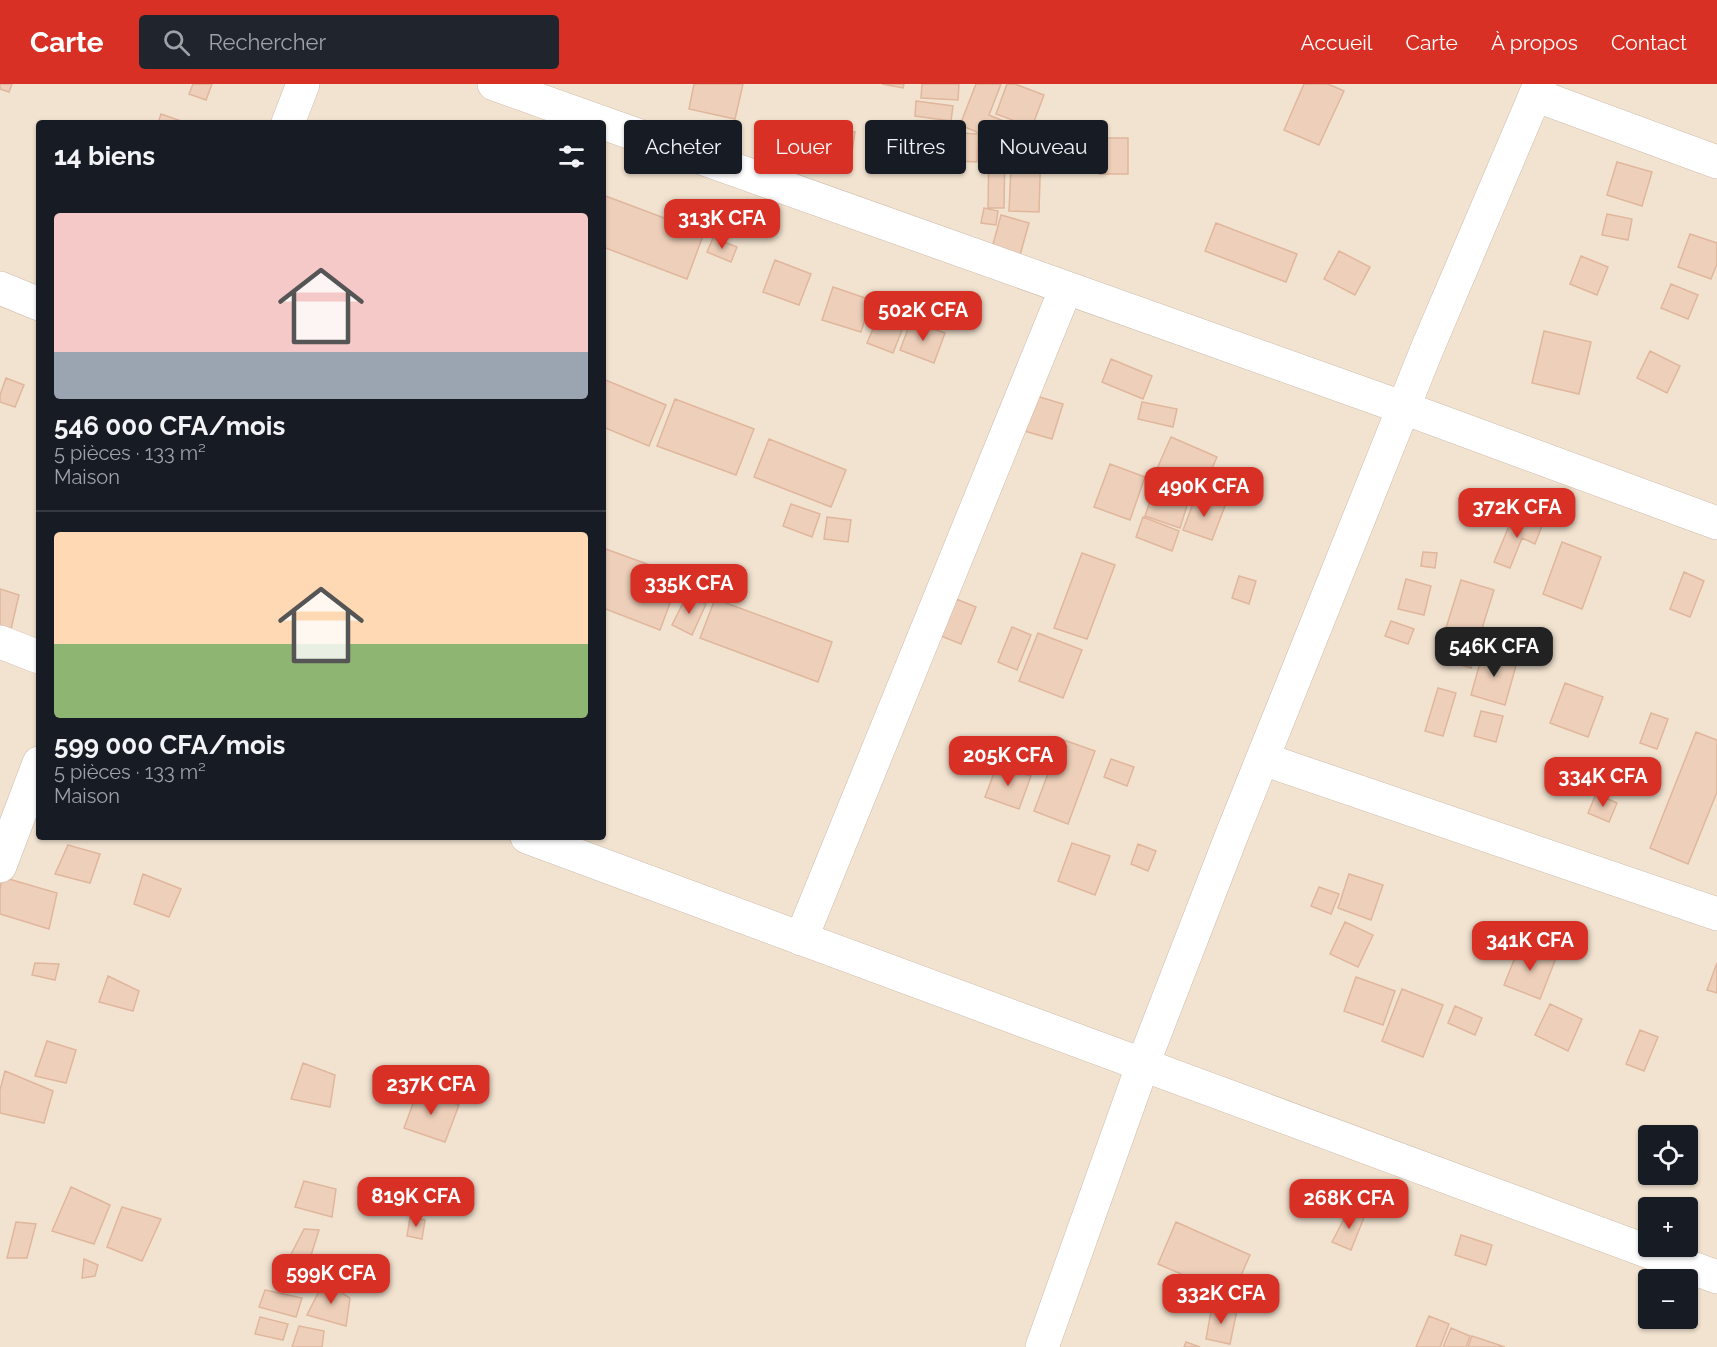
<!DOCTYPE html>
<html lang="fr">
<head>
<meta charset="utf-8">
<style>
	:root { --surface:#171b24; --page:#20242c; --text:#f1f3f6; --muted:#9ea1a6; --line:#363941; --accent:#d93025 }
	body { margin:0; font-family:Raleway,sans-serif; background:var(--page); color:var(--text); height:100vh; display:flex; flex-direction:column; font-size:22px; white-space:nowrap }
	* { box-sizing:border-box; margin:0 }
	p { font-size:20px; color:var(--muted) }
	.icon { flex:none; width:33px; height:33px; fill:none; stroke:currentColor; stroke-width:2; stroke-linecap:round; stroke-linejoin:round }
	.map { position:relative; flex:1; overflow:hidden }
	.drawer { position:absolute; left:36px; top:36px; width:570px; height:720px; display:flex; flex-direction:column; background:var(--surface); border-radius:6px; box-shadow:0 2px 4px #0004 }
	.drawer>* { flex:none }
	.top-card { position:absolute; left:624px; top:36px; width:570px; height:54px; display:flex; gap:12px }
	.tools { position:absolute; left:1638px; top:1041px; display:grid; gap:12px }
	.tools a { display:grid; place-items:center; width:60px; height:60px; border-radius:6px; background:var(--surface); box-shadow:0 2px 4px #0004; font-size:30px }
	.price { position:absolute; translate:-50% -51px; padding:0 14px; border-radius:12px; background:var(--accent); color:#fff; font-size:20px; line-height:39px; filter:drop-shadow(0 2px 3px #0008) }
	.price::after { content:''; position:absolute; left:50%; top:36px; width:18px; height:14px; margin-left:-9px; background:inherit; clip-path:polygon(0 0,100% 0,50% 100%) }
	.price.current { background:#222; color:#fff }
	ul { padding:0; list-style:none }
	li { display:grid; align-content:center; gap:12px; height:318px; padding:0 18px }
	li+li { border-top:2px solid var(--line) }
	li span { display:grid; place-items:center; height:186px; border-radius:6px; color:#555 }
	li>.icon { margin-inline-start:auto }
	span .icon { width:108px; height:108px; fill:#fffc; stroke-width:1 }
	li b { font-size:26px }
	h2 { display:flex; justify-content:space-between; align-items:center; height:72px; padding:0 18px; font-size:26px }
	.chip { padding:0 21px; border-radius:6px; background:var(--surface); box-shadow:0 2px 4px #0004; font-size:21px; line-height:54px }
	.chip.current { background:var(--accent); color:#fff }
	header { display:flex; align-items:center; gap:36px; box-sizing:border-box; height:84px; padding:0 30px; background:var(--accent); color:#fff }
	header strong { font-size:28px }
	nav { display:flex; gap:33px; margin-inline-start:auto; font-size:21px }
	.search { width:420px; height:54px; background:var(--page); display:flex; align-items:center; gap:15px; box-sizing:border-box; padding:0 21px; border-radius:6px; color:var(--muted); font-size:22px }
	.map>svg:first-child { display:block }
	.residential { fill:#f2e3d0; fill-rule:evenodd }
	.building { fill:#eed0ba; stroke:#e0b69c; stroke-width:1.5 }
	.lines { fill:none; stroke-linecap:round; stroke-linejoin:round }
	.minor-casing { stroke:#cdbbac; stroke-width:34 }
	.minor { stroke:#fff; stroke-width:33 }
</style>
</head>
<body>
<header>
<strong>Carte</strong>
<div class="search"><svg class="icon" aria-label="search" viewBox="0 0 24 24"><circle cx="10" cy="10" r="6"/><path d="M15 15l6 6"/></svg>Rechercher</div>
<nav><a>Accueil</a><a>Carte</a><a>À propos</a><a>Contact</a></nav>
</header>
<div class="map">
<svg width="1717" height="1263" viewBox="0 0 1717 1263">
	<rect width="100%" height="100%" fill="#faf1e1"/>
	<path class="residential" d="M0 0H1717V1263H0ZM39 39H603V753H39ZM1648 1052H1688V1090H1648ZM1648 1124H1688V1162H1648ZM1648 1196H1688V1234H1648Z"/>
	<path class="building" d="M0 0H12L9 8 0 5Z
		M193 0H212L206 16 189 10Z
		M694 0H743L735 35 689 25Z
		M882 0H904L903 4Z
		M922 0H959L958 16 921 14Z
		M976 0H1001L989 31 1016 42 1008 61 960 41Z
		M1007 0H1015L1044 11 1032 43 996 30Z
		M1304 0H1328L1344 7 1319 61 1284 46Z
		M916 17 953 22 951 37 915 32Z
		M161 30 187 39H158Z
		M820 43 855 48 852 68 817 63Z
		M961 49 978 50 977 78 960 77Z
		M1099 54H1128V90H1099Z
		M1012 61 1041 62 1039 128 1009 127Z
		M989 63H1005L1004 124H988Z
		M1617 78 1652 88 1642 122 1607 111Z
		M603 111 704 149 687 195 603 163Z
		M984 124 998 127 996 141 981 139Z
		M1607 130 1632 135 1628 156 1602 151Z
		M1001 131 1029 139 1020 171 992 164Z
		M1216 139 1297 170 1286 198 1205 167Z
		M1690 150 1717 159V180L1711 195 1678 183Z
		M713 154 737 163 731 178 707 168Z
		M1339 167 1370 183 1355 211 1324 195Z
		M1581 172 1608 183 1597 211 1570 200Z
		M775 176 811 190 799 221 763 208Z
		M1671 200 1698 211 1688 235 1661 224Z
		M833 203 871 216 861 248 822 236Z
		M879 231 904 241 893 269 867 259Z
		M911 237 945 249 934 279 900 266Z
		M1544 247 1591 258 1579 310 1532 299Z
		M1650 267 1680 282 1667 309 1637 294Z
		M1111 275 1152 292 1143 315 1102 298Z
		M6 294 24 301 15 323 0 318V311Z
		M603 295 666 321 649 362 603 343Z
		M1033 311 1063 320 1052 355 1021 346Z
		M675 315 754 345 736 391 657 362Z
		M1142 318 1177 325 1173 343 1138 335Z
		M1171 353 1217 373 1202 407 1156 387Z
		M769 355 846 386 831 423 754 393Z
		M1110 380 1145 393 1130 436 1094 423Z
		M1156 400 1190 412 1180 444 1145 432Z
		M1196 412 1225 422 1212 456 1183 446Z
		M791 420 820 430 812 453 783 442Z
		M1514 430 1542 442 1535 460 1522 454 1510 484 1494 478Z
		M827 433 851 436 848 458 824 455Z
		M1143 433 1179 447 1172 467 1136 453Z
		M1562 458 1601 473 1582 525 1543 510Z
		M603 464 680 492 660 546 603 524Z
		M1423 468 1437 469 1435 484 1421 482Z
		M1082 469 1115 481 1087 555 1054 544Z
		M1684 488 1704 497 1690 533 1670 525Z
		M1239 492 1256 497 1249 520 1232 514Z
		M1406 495 1431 502 1424 531 1398 525Z
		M1461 496 1494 506 1479 554 1446 544Z
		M0 505 19 511 11 545 0 542Z
		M687 511 706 520 692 551 672 541Z
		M715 515 832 558 818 598 700 554Z
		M956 515 976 523 961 560 941 552Z
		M1391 537 1414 545 1408 560 1385 552Z
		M1012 543 1031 551 1017 586 998 578Z
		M1038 549 1082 566 1063 614 1019 597Z
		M1443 550 1478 560 1471 584 1436 574Z
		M1483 568 1517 578 1505 621 1471 611Z
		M1565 599 1603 613 1588 653 1550 639Z
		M1438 604 1456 609 1443 652 1425 647Z
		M1481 627 1503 632 1496 658 1474 652Z
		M1651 629 1668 635 1657 665 1640 659Z
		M1696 648 1717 656V708L1688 780 1650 764Z
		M1061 655 1095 667 1068 740 1034 727Z
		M1111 675 1134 683 1127 702 1104 693Z
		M997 681 1031 692 1019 725 985 713Z
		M1596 710 1617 719 1609 738 1588 729Z
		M1072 759 1110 772 1095 811 1058 797Z
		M1138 760 1156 767 1148 787 1131 780Z
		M68 761 100 770 90 799 55 790Z
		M143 790 181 805 169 833 134 820Z
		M1349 790 1383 801 1371 836 1338 824Z
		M2 793 57 809 49 845 0 830V806Z
		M1319 803 1339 810 1331 830 1311 822Z
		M1345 838 1373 851 1358 883 1330 870Z
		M1520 861 1556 874 1540 915 1504 901Z
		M35 879 59 880 55 896 32 891Z
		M1717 879V909L1707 906Z
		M108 892 139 907 133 927 99 918Z
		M1356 893 1395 907 1383 941 1344 927Z
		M1402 905 1443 921 1423 973 1382 957Z
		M1550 920 1582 935 1568 967 1535 951Z
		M1455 922 1482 934 1475 951 1448 939Z
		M1640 946 1658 953 1644 987 1626 980Z
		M47 957 76 966 66 999 35 992Z
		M303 979 335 991 330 1023 291 1015Z
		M5 987 53 1007 44 1039 0 1029V1006Z
		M418 1006 459 1021 445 1058 404 1044Z
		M304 1097 336 1105 332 1133 295 1123Z
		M71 1103 110 1121 94 1160 52 1147Z
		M122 1123 161 1135 142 1177 107 1163Z
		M1348 1127 1365 1131 1351 1166 1332 1158Z
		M410 1134 425 1136 422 1155 407 1152Z
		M16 1138 36 1140 27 1174H7Z
		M1176 1138 1250 1171 1232 1212 1158 1180Z
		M304 1145 319 1146 304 1194 283 1186Z
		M1461 1151 1492 1161 1486 1181 1455 1171Z
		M84 1175 98 1181 95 1192 82 1194Z
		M324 1197 350 1214 346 1242 307 1231Z
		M265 1206 302 1214 296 1233 259 1223Z
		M1212 1222 1237 1226 1230 1260 1206 1255Z
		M1429 1232 1449 1240 1440 1263H1416Z
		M260 1233 288 1240 283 1256 255 1250Z
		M299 1242 324 1247 322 1263H292Z
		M1451 1244 1470 1252 1466 1263H1443Z
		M1472 1252 1505 1263H1468Z
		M1186 1258 1200 1263H1184Z"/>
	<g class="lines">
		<g class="minor-casing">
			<path id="minor" d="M494 0 1404 324 1717 439
				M1535 11 1717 78
				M288 39 303 0
				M0 204 39 220
				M0 558 39 573
				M1263 675 1717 830
				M527 753 1717 1193
				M0 782 39 679
				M801 855 1066 204
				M1042 1263 1143 980 1231 753 1427 265 1540 0"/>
		</g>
		<use href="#minor" class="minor"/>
	</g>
</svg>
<div class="tools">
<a><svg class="icon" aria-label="locate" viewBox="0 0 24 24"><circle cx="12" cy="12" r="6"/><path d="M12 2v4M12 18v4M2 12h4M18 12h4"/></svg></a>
<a>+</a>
<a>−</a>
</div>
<b class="price" style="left:722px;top:166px">313K CFA</b>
<b class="price" style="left:923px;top:258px">502K CFA</b>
<b class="price" style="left:1204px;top:434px">490K CFA</b>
<b class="price" style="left:1517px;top:455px">372K CFA</b>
<b class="price" style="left:689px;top:531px">335K CFA</b>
<b class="price current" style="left:1494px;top:594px">546K CFA</b>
<b class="price" style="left:1008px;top:703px">205K CFA</b>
<b class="price" style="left:1603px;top:724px">334K CFA</b>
<b class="price" style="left:1530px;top:888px">341K CFA</b>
<b class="price" style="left:431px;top:1032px">237K CFA</b>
<b class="price" style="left:416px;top:1144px">819K CFA</b>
<b class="price" style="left:1349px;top:1146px">268K CFA</b>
<b class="price" style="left:331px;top:1221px">599K CFA</b>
<b class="price" style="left:1221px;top:1241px">332K CFA</b>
<div class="top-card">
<a class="chip">Acheter</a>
<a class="chip current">Louer</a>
<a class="chip">Filtres</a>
<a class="chip">Nouveau</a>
</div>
<section class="drawer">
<h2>14 biens<svg class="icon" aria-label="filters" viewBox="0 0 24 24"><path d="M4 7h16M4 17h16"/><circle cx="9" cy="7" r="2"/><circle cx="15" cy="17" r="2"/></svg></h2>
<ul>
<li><span style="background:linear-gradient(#f6c9c9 75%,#9aa5b1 0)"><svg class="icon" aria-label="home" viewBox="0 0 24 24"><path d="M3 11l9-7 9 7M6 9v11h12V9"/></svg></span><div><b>546 000 CFA/mois</b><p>5 pièces · 133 m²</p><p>Maison</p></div></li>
<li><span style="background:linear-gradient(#ffd9b3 60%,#8fb573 0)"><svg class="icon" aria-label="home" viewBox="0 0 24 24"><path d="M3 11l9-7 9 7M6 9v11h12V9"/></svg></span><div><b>599 000 CFA/mois</b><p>5 pièces · 133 m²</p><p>Maison</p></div></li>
</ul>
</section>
</div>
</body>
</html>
